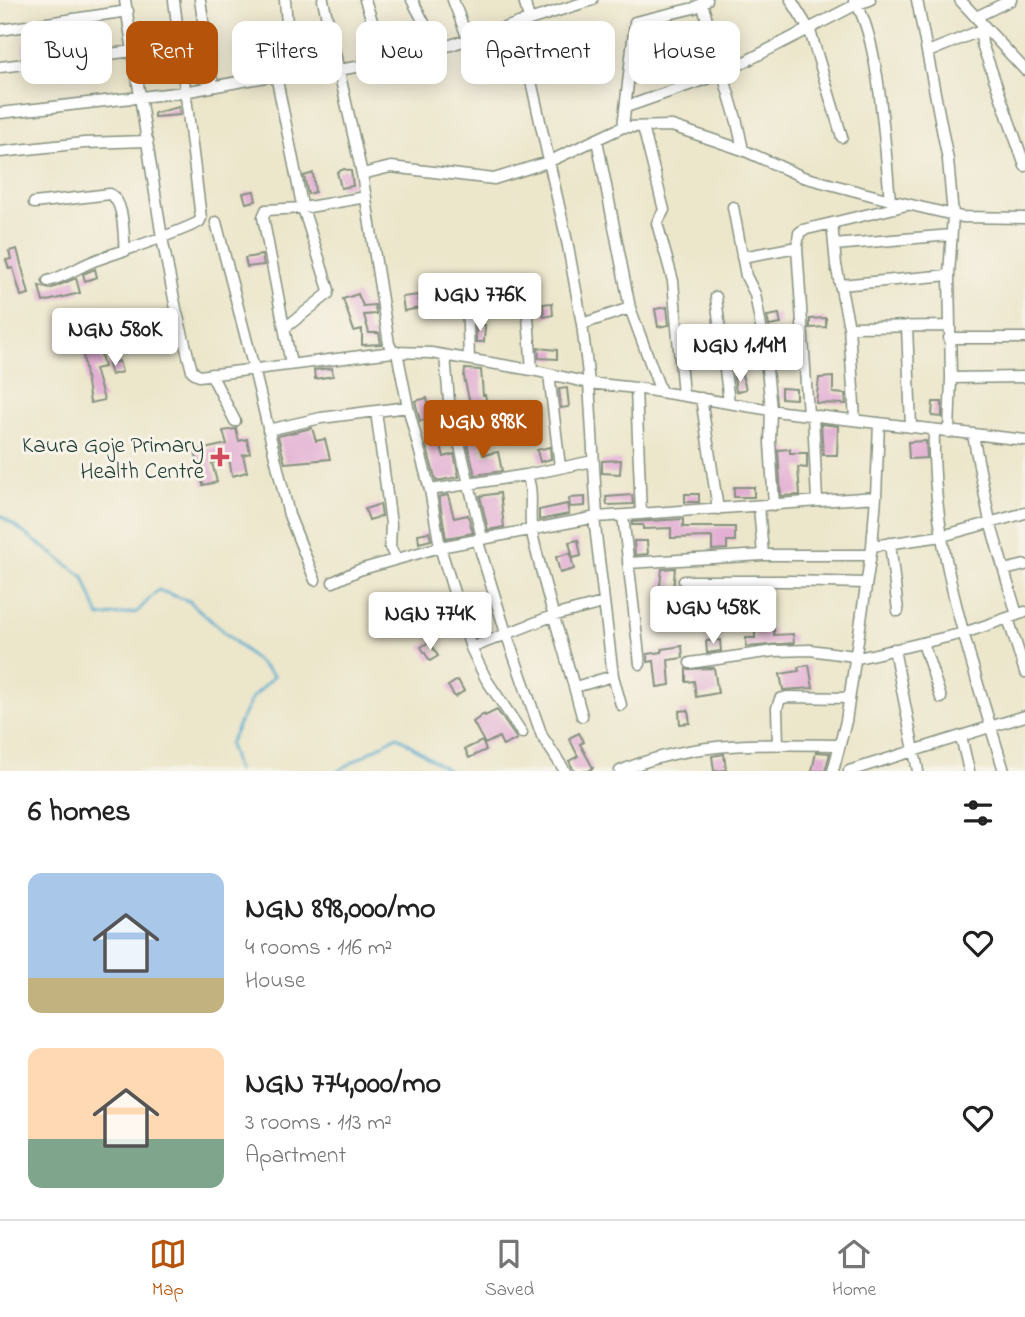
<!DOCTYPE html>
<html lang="en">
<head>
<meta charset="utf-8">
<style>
	:root { --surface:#fff; --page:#f2f2f2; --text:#222; --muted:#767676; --line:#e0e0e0; --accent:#b45309 }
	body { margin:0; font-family:"Indie Flower",sans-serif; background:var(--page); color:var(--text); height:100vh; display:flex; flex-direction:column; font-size:26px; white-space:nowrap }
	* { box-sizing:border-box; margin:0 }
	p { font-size:23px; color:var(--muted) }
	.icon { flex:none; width:38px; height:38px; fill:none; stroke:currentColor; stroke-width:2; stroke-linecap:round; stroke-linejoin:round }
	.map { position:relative; height:771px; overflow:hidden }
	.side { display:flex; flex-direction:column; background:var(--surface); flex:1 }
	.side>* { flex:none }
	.banner { position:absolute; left:21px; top:21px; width:984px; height:63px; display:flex; gap:14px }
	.price { position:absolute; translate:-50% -60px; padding:0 16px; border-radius:7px; background:#fff; color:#222; font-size:23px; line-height:46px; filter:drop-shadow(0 2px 4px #0008) }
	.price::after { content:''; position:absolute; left:50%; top:42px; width:21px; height:16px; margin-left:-10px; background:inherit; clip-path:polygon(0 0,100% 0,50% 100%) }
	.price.on { background:var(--accent); color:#fff }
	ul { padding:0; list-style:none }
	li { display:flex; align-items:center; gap:21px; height:175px; padding:0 28px }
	li span { display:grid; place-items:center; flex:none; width:196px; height:140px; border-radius:14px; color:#555 }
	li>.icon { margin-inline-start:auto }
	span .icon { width:84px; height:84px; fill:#fffc; stroke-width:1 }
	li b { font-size:30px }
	h2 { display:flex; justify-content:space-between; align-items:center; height:84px; padding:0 28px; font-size:30px }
	.chip { padding:0 24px; border-radius:14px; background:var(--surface); box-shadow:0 4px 18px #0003; font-size:24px; line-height:63px }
	.chip.on { background:var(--accent); color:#fff }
	.dock { display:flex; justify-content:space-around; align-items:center; height:98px; border-top:2px solid var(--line); background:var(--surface); font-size:19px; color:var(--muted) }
	.dock a { display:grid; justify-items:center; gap:4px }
	.dock .on { color:var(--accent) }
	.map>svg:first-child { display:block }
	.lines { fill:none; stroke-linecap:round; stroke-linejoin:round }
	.stream { stroke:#52aacf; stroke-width:2.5 }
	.building { fill:#e3b0d4 }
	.minor-casing { stroke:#869280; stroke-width:13 }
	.minor { stroke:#fff; stroke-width:10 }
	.poi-dot { fill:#d1495b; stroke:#f7f3e8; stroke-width:2.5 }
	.labels { text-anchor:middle; stroke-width:6; stroke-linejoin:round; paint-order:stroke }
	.poi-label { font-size:23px; fill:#1f3d34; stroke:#f7f3e8; text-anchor:end }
</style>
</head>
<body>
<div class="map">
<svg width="1025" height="771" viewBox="0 0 1025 771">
	<rect width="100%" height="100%" fill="#f7f3e8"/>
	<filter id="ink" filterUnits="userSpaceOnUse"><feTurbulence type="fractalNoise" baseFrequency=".0143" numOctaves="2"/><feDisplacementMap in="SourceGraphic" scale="14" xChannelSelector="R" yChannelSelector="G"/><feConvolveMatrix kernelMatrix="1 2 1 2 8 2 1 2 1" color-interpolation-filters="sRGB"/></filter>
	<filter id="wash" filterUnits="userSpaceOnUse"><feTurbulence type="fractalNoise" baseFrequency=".00686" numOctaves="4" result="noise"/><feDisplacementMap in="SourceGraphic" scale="28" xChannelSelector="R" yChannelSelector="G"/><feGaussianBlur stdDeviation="1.57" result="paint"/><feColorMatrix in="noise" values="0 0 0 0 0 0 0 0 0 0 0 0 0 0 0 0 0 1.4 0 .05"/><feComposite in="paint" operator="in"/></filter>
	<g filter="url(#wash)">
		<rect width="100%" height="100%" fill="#ece6cb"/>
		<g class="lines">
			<path class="stream" d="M0 515 84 577 99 617 137 612 158 590 189 601 274 676 252 698 229 744 237 771
				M338 771 397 736 449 771"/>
		</g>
		<g id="blocks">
			<path class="building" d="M41 42 43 53 24 56 23 44Z
				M179 107 180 115 154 117V113Z
				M344 169 351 171 353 186 341 188 337 172Z
				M313 173 315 192 308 194 304 176Z
				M254 191 256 201 246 203 243 193Z
				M17 249 29 294 21 296 13 268 9 269 6 260 11 259 9 251Z
				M262 255 264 265 247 267 245 258Z
				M95 269 97 277 85 281 83 274Z
				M76 278 80 293 43 302 39 286 50 289Z
				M358 294 363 306 375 305 376 314 364 315 369 333H379L381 344 362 345V329L354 331 343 299Z
				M418 295 420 308 404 311 402 297Z
				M552 303 553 315 544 317 543 304Z
				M667 307 669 325 658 327 655 309Z
				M779 314 781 324 769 326 767 316Z
				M826 318V327L810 328V319Z
				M95 324H106L107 330 97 331 101 347 94 349 90 331H79L78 328Z
				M476 325H485L484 342H476Z
				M538 348 557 350V359L539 358Z
				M100 351 104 367 95 369 104 400 90 403 83 355Z
				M774 351H784L785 363H774Z
				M119 361 122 372 111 375 108 365Z
				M332 368 333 376 315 379 314 370Z
				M465 369 481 370 483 395H485L488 407 471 408 464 377Z
				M742 375 746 389 736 392 734 377Z
				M833 377V393L845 394 846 404 816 403 819 378Z
				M567 388 569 407 561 408 559 389Z
				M781 388 796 389V399L781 398Z
				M427 398 432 418 420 421 415 401Z
				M933 402H942V417L932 416Z
				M471 409 474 423 463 426 460 412Z
				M443 410 446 422 437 424 434 412Z
				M821 424 838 426 837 455H823Z
				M312 428 316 441 325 439 330 459 285 463 278 436Z
				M236 429 239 441 247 439 250 453 243 455 247 472 232 476 229 458 212 463 217 482 203 485 195 451 227 444 223 431Z
				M479 440 483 455 498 452 502 471 475 475 467 443Z
				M926 441 927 458 909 459 908 442Z
				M440 442 444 457 454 454 459 477 436 481 426 445Z
				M550 447 551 459 540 462 537 450Z
				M790 449V453H807V468L798 467 800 495 781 496 778 450Z
				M621 460 620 474 602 473V461Z
				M734 487H754V497H734Z
				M500 493 504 527 488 530 480 496Z
				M685 494H699V502H685Z
				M448 495 454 518 468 515 473 533 446 538 439 497Z
				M632 495 633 504 607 505 606 497Z
				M585 497V506L570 507 569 498Z
				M380 504 382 516 369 520 365 509Z
				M567 504 569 514 539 520V510Z
				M683 519V527H735V541H727V549L712 550V537L671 538V528L643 529V525H632V522Z
				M429 532 431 540 419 543 418 534Z
				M578 540 581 556 573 558 569 542Z
				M634 541H647L648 554 635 555Z
				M570 553 574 569 560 573 556 557Z
				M675 568 672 603 658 602 662 569Z
				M711 589H753L754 612H742L741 602 711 601Z
				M774 629V635L793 634 794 643 746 647V638H755V631Z
				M720 640 721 651 707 653 706 641Z
				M429 642 438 656 430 661 421 647Z
				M682 646 683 658 668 660 670 685 657 687 654 661 648 662 647 654 662 652V649Z
				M809 665 813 688 783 690 780 674 799 671 798 667Z
				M714 668 718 693 696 697 694 681 686 682V669Z
				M458 680 464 691 455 697 448 686Z
				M497 710 517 739 503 746 499 737 485 744 473 722 484 714 485 716Z
				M688 710 690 723 680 724 679 711Z
				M579 733 584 742 580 744 593 768 588 771H574L569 761 578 756 569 738Z
				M482 741 486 750 469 758 465 749Z
				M816 752 830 753 825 771H812Z
				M724 754 726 770 714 771 712 756Z"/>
		</g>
	</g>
	<g filter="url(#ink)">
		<use href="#blocks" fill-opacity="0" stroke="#869280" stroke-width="2"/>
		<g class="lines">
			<g class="minor-casing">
				<path id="minor" d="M125 0 162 238 176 309 192 371 199 376 393 352
					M200 0 213 86
					M285 0 291 74
					M323 0 362 174 389 344 393 352 431 353 532 370 589 383 636 388 783 412 1025 440
					M365 0 386 62
					M412 0 438 49
					M453 0 468 39
					M524 0 529 19
					M791 0 810 31 842 137
					M854 0C880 37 885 152 890 200
					M917 0 948 160 953 215 949 275 951 378 949 432
					M960 0 1025 70
					M702 3 737 122 743 150
					M976 17 1011 0
					M518 23 568 246 582 324 589 383 597 517
					M0 30 128 11
					M981 32 982 44 1025 166
					M928 52 984 29
					M0 67 134 51
					M276 75 302 205 329 290 328 294 285 328
					M626 107 723 73 857 4 870 0
					M0 113 184 92 276 75 338 70 386 62 438 49 592 0
					M623 127 635 22 694 8 707 0
					M643 127 664 210 657 223 673 281 683 395
					M597 140 630 308 661 392
					M0 152 84 143 148 141
					M362 174 391 167 494 179 548 162 623 127 672 126 743 150 803 177 890 200 962 217 1025 218
					M34 203 110 194C125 202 123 235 125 251
					M733 207 746 276 755 294 765 349 771 409 770 443 774 505
					M216 222 254 369 289 515 315 580
					M832 223 836 265 849 327 855 420
					M834 245 951 235
					M742 257 797 247
					M525 277 532 370
					M48 281C67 276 81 265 99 259 133 247 166 238 199 222L201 218 174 0
					M840 285 949 275
					M467 295 469 359
					M716 297 729 402
					M582 324 630 308
					M907 326 911 427
					M849 327 948 326
					M949 338H1025
					M397 352 408 407 430 490 440 547 471 648 486 679 522 733
					M445 356 449 401 482 538
					M291 364 263 217 266 210 303 208 366 197
					M211 374 235 421
					M549 374 560 467
					M951 378 1025 377
					M636 388 641 514
					M701 398 718 509
					M376 411 391 524 390 547 396 559
					M808 414 797 247 799 233 803 230 907 205
					M813 415 817 501
					M268 430 321 418 408 407
					M934 430C931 547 971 660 1004 771
					M973 435 990 522 1017 615
					M526 475C535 490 528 515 532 533 546 595 566 655 582 716
					M430 490 526 475 593 461
					M759 506 763 555
					M623 516 640 664
					M594 518 613 676 621 705
					M477 539 506 633 542 736 565 771
					M890 543 898 611
					M872 546 942 536 1025 513
					M628 563 763 555H869
					M1004 570 1025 565
					M684 581H789L865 583
					M333 582 359 570 440 547 597 517 876 497
					M1008 618 1025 672
					M923 643 941 698
					M471 648 552 616 603 603
					M894 649 918 771
					M854 659 964 633 1025 612
					M690 663 774 651 810 650 854 656
					M575 687 613 676
					M961 736 969 771
					M778 745 777 708 780 699 787 697 849 698
					M620 771C693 740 762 744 840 745
					M833 771 846 721 872 546 876 497 879 423
					M849 771 1025 716"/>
			</g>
			<use href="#minor" class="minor"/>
		</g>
	</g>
	<path class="poi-dot" d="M216.5 446.5h7v7h7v7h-7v7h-7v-7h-7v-7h7z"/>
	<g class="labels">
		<g class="poi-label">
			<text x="204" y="452">Kaura Goje Primary<tspan x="204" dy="26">Health Centre</tspan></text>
		</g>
	</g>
</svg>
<b class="price" style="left:480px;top:333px">NGN 776K</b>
<b class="price" style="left:115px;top:368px">NGN 580K</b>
<b class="price" style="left:740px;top:384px">NGN 1.14M</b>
<b class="price on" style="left:483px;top:460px">NGN 898K</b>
<b class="price" style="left:713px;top:646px">NGN 458K</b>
<b class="price" style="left:430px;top:652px">NGN 774K</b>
<div class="banner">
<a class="chip">Buy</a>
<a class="chip on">Rent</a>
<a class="chip">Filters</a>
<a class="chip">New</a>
<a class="chip">Apartment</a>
<a class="chip">House</a>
</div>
</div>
<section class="side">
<h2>6 homes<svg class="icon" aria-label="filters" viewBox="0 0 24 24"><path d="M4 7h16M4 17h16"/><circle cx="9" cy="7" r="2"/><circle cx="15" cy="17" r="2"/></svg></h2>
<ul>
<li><span style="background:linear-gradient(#a9c7e8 75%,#c2b280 0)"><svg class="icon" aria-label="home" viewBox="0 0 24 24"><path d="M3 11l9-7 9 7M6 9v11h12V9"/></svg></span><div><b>NGN 898,000/mo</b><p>4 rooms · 116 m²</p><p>House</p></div><svg class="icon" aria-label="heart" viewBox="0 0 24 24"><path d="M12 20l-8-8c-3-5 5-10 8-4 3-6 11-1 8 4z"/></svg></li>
<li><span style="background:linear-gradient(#ffd9b3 65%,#7fa58c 0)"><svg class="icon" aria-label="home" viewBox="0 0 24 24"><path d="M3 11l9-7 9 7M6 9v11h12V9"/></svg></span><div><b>NGN 774,000/mo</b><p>3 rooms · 113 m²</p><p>Apartment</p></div><svg class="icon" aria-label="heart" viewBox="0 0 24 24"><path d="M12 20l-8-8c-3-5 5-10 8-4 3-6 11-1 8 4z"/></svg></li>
</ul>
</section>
<nav class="dock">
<a class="on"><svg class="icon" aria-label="map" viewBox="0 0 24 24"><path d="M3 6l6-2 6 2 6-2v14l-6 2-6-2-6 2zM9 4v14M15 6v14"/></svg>Map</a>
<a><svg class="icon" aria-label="saved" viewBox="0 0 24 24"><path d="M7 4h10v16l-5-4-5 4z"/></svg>Saved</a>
<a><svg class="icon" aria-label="home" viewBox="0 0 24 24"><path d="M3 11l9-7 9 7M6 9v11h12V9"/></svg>Home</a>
</nav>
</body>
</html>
